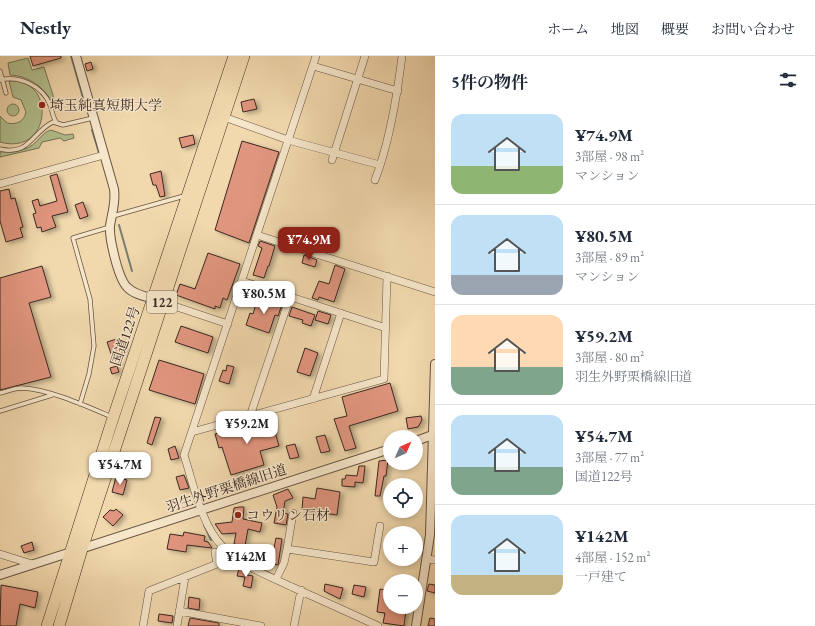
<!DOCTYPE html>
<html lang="ja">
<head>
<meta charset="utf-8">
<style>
	:root { --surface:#fff; --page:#f2f2f3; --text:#1f2937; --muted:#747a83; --line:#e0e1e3; --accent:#8f2418 }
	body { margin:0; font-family:"EB Garamond","Noto Serif JP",serif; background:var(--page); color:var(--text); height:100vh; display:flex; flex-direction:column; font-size:15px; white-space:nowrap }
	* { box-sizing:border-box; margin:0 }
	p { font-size:13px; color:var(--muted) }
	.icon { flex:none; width:22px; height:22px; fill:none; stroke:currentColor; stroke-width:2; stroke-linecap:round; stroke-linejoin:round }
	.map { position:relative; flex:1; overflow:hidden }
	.panel { display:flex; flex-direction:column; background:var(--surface); width:380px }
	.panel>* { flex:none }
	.needle { width:26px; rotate:45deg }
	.controls { position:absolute; left:383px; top:374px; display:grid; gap:8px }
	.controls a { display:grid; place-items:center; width:40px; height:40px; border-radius:50%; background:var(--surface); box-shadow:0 2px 6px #0003; font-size:20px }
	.price { position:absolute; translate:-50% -34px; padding:0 9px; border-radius:8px; background:#fff; color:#222; font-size:13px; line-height:26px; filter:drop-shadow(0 1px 2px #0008) }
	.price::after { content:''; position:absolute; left:50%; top:24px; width:12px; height:9px; margin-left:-6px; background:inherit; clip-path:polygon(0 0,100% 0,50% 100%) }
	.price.active { background:var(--accent); color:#fff }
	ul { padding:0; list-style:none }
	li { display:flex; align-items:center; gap:12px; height:100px; padding:0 16px }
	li+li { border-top:1px solid var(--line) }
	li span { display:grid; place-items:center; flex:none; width:112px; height:80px; border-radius:12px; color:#555 }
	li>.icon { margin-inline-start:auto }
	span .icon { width:48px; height:48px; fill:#fffc; stroke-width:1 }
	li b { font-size:17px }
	h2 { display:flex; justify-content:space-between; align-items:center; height:48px; padding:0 16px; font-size:17px }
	header { display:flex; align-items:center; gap:24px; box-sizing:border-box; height:56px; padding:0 20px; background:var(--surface); border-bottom:1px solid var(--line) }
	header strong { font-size:19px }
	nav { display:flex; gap:22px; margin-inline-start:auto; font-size:14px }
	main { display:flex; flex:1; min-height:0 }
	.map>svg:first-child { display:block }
	.green { fill:#b3c08f; stroke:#777458 }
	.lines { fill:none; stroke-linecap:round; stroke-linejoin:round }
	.stream { stroke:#758073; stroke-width:2 }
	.building { fill:#e0957e; stroke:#3b2820; filter:url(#shadow) }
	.service-casing { stroke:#685443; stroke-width:5 }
	.minor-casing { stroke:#685443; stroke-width:8 }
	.tertiary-casing { stroke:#685443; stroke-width:10 }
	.trunk-casing { stroke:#3b2820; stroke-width:12 }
	.service { stroke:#f6e6ca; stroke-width:3.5 }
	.minor { stroke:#f6e6ca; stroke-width:7 }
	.tertiary { stroke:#f6e6ca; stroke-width:8 }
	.trunk { stroke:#f1d8ad; stroke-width:11 }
	.poi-dot { fill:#8f2418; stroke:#f6e6ca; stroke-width:1.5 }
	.labels { text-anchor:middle; stroke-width:3; stroke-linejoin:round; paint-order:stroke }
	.shield { fill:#f6e6ca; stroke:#736153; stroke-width:1 }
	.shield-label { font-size:13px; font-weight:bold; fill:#3b2820 }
	.poi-label { font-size:14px; fill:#3b2820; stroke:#f6e6ca; text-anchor:start }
	.street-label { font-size:14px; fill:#3b2820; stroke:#f6e6ca }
</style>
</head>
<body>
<header>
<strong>Nestly</strong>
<nav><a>ホーム</a><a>地図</a><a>概要</a><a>お問い合わせ</a></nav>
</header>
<main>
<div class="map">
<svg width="435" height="570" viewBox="0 0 435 570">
	<defs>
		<filter id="shadow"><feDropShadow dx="3.5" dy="2" stdDeviation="2" flood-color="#0004"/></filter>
	</defs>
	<rect width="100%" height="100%" fill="#f1d8ad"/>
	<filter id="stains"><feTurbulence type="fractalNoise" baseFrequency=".005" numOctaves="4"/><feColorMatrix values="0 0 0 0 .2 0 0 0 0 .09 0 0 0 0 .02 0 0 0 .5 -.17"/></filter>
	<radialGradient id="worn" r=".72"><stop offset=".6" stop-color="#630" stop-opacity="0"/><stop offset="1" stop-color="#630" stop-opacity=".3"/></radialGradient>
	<path class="green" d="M28 2 32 14 44 11 57 52 54 51C47 33 30 20 10 19L8 7Z
		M9 25C57 21 52 101 0 86V60L7 67C16 69 24 66 26 56L21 44 13 41Z
		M7 54a6 6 0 1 1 12 0a6 6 0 1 1-12 0Z
		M51 74 65 79 73 78 74 82 64 85 60 82 42 86 39 92 0 101V96C12 97 27 95 36 86 41 81 44 76 51 74Z"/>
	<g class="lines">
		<path class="stream" d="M71 0 86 52
			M92 74 99 97
			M119 169 132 215
			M204 469 211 484"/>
	</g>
	<path class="building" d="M30 0H61V2L33 10Z
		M91 6 93 13 87 15 85 8Z
		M254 43 257 53 243 56 241 46Z
		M193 79 195 88 182 92 179 82Z
		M242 85 279 96 249 187 215 174Z
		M161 115 165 140 160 141 156 129H153L150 118Z
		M57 118 68 156 52 160 56 171 42 176 41 171 37 172 33 158 36 157 32 145 38 143 40 150 57 145 50 120Z
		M9 133 11 143 15 142 23 171 20 172 23 181 6 186 0 165V135Z
		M83 146 88 160 80 163 75 149Z
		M260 185 275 190 269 210H268L264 222 253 219 262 192 258 190Z
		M208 197 240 208 227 244 223 242 220 252 215 250V253L176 239 180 228 195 233Z
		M304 199 317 204 315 211 302 207Z
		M335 209 345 213 334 246 319 241 318 244 312 242 319 225 329 228Z
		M42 210 51 241 29 247 51 321 0 334V222Z
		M274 243 283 246 278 260 275 259 269 277 246 269 250 257 253 258 257 244 272 249Z
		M292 251 315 259 311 270 302 267 303 264 289 260Z
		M318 255 331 259 328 268 315 264Z
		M181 270 213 281 208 297 175 286Z
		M120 282 124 297 117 299 120 308 115 309 107 286Z
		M305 292 318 297 310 320 297 316Z
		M159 304 204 318 195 348 149 334Z
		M227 309 234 311 229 328 219 325 223 314 226 315Z
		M117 310 119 316 112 318 110 312Z
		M390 327 398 355 349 370 356 392 345 395 334 363 347 360 342 341Z
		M421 360 422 364 418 371 408 373 406 362Z
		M155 361 161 362 152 389 147 387Z
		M271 362 279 390 260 395 264 409 231 419 222 391 219 392 215 378Z
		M325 379 330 395 321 397 316 381Z
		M295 388 299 401 290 403 286 390Z
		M175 390 179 402 171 404 168 393Z
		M388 404 386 420H384L380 440H375L379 405Z
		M359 410H365L363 427 355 426V431L342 430V423H345L346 419 357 420Z
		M184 419 189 432 180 434 176 421Z
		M116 421 127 424 123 439 112 436Z
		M317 432 340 436 337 459 302 454 303 441 315 443Z
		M288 433 293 442 285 445 283 457 288 458 286 469 274 467 277 451 273 439Z
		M239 451H244L243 463 262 467 260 476 248 473 245 490 234 488 236 477 222 478 215 468 232 466 234 452Z
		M116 453 123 459 113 470 103 461 110 454 114 455Z
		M184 476 205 480 204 485 208 486 212 492 187 489 186 496 167 493 170 478 183 480Z
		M276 482 282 483 278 509 267 507 269 496 273 497Z
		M32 486 34 494 24 497 21 490Z
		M239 513 246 515 247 519 253 520 251 532 243 530 245 521 237 520Z
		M325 528 343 532 340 543 324 535Z
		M429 528 435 529V537L427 535Z
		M1 529 38 536 35 552 20 548 16 570H0Z
		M354 529 366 531 364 541 352 538Z
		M380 533 390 535V551L406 554 404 570 383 567 385 557 377 556Z
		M189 541 200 543 199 554 188 552Z
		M159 558 173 560 172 567 158 565Z
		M190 562 219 567V570H188Z
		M430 562 435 563V570H428Z"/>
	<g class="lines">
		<g class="service-casing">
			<path id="service" d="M0 15 6 37
				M0 24C19 19 43 30 50 49 53 56 52 61 57 67
				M0 93C30 100 32 76 53 66L63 69 93 62
				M113 160 184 140
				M0 337C6 336 14 332 21 332 49 333 86 350 112 361
				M80 348 89 318 94 290 90 243 73 182 110 171
				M0 355 52 339"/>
		</g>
		<g class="minor-casing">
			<path id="minor" d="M316 0 184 399C193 427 202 471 223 491 241 510 269 520 292 531 321 544 350 557 378 570
				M313 10 398 35
				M224 61 288 84 380 109
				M332 104 365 0
				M375 124C390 85 397 41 402 0
				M0 128 104 99
				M257 179 435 236
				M242 225 386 272
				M162 246 228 268
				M313 343 341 257
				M250 360 290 241
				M192 376 384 323 387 220
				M293 457 287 493 374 506 380 470
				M0 498 32 508
				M426 503 435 504
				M217 508 239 503
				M276 523 284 507 287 493
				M179 555 261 570
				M143 570 149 535 217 508 215 496
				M177 570 185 521
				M294 570 301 534"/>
		</g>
		<g class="tertiary-casing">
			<path id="tertiary" d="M76 0 114 133C116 147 112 156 110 170 109 182 118 222 127 231 134 239 148 241 158 244
				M416 385 435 378
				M0 519 390 393
				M416 570 430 479 435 308"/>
		</g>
		<g class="trunk-casing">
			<path id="trunk" d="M47 570 113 362 234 0
				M59 570 82 493 244 0"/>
		</g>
		<use href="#service" class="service"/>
		<use href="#minor" class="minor"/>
		<use href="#tertiary" class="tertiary"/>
		<use href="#trunk" class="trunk"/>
	</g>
	<g class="poi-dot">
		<circle cx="42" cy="49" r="4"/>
		<circle cx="238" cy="459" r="4"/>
	</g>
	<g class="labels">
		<rect class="shield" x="147" y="235" width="30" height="22" rx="3"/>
		<g class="shield-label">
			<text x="162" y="251">122</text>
		</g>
		<g class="poi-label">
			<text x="50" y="54">埼玉純真短期大学</text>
			<text x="246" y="464">コウリン石材</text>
		</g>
		<g class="street-label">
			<text transform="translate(125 280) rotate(-71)" y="5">国道122号</text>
			<text transform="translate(226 432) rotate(-18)" y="5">羽生外野栗橋線旧道</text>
		</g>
	</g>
	<rect width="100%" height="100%" filter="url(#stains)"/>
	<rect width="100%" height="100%" fill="url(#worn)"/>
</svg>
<div class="controls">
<a><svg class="needle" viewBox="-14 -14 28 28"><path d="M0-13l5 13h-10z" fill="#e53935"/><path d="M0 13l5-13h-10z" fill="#747a83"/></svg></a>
<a><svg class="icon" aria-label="locate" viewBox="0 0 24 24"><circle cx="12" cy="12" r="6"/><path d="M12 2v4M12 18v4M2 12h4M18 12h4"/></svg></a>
<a>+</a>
<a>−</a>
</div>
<b class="price active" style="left:309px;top:205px">¥74.9M</b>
<b class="price" style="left:264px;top:259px">¥80.5M</b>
<b class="price" style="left:247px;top:389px">¥59.2M</b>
<b class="price" style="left:120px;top:430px">¥54.7M</b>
<b class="price" style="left:246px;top:522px">¥142M</b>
</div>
<section class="panel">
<h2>5件の物件<svg class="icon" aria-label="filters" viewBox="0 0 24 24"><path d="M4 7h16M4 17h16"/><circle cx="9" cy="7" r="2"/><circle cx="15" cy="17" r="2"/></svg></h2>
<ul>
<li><span style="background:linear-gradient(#bfe0f5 65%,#8fb573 0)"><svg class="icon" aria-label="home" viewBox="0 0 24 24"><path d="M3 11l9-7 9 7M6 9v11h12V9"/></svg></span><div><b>¥74.9M</b><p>3部屋 · 98 m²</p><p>マンション</p></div></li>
<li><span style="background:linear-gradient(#bfe0f5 75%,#9aa5b1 0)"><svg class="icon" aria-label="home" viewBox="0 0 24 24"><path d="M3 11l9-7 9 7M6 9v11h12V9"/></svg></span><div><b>¥80.5M</b><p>3部屋 · 89 m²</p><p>マンション</p></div></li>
<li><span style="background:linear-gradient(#ffd9b3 65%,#7fa58c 0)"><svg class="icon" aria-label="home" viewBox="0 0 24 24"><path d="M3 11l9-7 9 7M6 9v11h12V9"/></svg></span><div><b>¥59.2M</b><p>3部屋 · 80 m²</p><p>羽生外野栗橋線旧道</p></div></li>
<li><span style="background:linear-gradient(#bfe0f5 65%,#7fa58c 0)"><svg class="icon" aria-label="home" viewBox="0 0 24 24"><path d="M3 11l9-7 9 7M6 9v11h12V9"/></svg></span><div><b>¥54.7M</b><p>3部屋 · 77 m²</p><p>国道122号</p></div></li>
<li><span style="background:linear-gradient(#bfe0f5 75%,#c2b280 0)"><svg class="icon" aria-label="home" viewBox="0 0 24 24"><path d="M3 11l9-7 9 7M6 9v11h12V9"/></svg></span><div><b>¥142M</b><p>4部屋 · 152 m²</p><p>一戸建て</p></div></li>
</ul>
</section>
</main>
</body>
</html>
